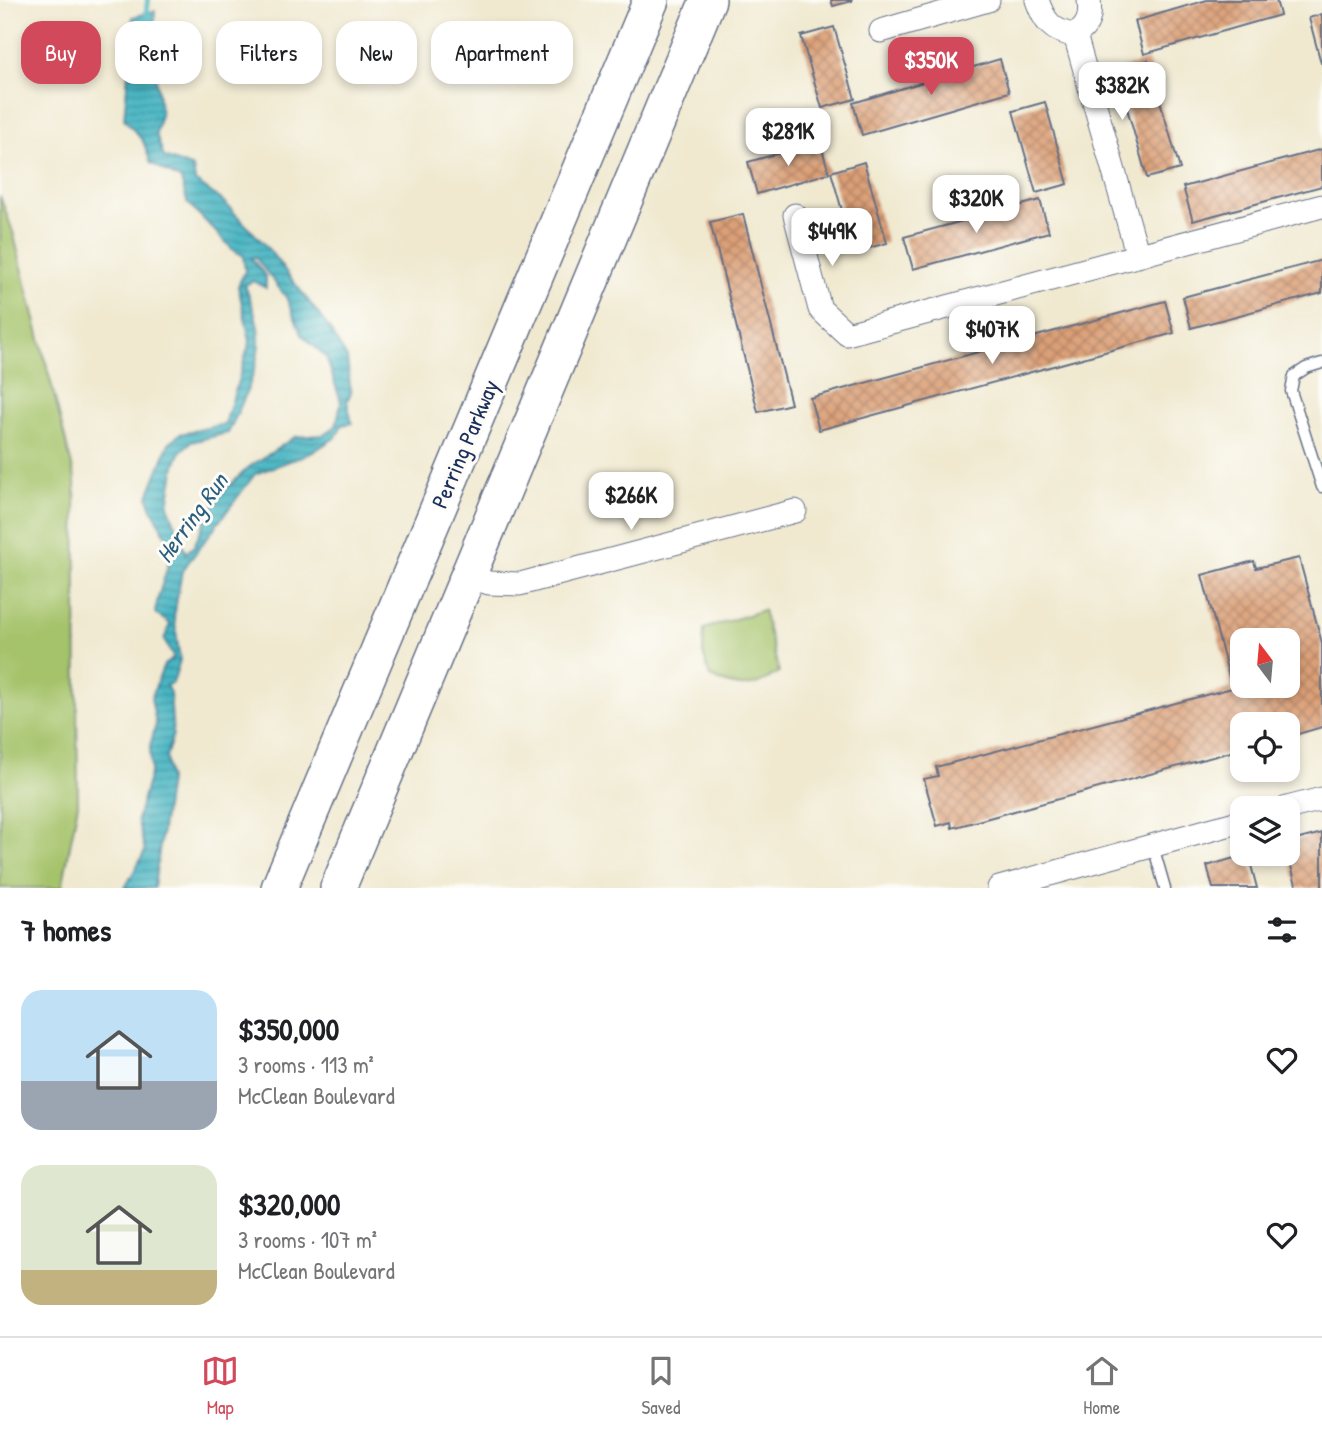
<!DOCTYPE html>
<html lang="en">
<head>
<meta charset="utf-8">
<style>
	:root { --surface:#fff; --page:#f2f2f2; --text:#202124; --muted:#757577; --line:#e0e0e0; --accent:#d1495b }
	body { margin:0; font-family:"Patrick Hand",sans-serif; background:var(--page); color:var(--text); height:100vh; display:flex; flex-direction:column; font-size:26px; white-space:nowrap }
	* { box-sizing:border-box; margin:0 }
	p { font-size:23px; color:var(--muted) }
	.icon { flex:none; width:38px; height:38px; fill:none; stroke:currentColor; stroke-width:2; stroke-linecap:round; stroke-linejoin:round }
	.map { position:relative; height:888px; overflow:hidden }
	.side { display:flex; flex-direction:column; background:var(--surface); flex:1 }
	.side>* { flex:none }
	.banner { position:absolute; left:21px; top:21px; width:700px; height:63px; display:flex; gap:14px }
	.needle { width:46px; rotate:344deg }
	.buttons { position:absolute; left:1230px; top:628px; display:grid; gap:14px }
	.buttons a { display:grid; place-items:center; width:70px; height:70px; border-radius:14px; background:var(--surface); box-shadow:0 4px 10px #0003; font-size:35px }
	.price { position:absolute; translate:-50% -60px; padding:0 16px; border-radius:14px; background:#fff; color:#222; font-size:23px; line-height:46px; filter:drop-shadow(0 2px 4px #0008) }
	.price::after { content:''; position:absolute; left:50%; top:42px; width:21px; height:16px; margin-left:-10px; background:inherit; clip-path:polygon(0 0,100% 0,50% 100%) }
	.price.current { background:var(--accent); color:#fff }
	ul { padding:0; list-style:none }
	li { display:flex; align-items:center; gap:21px; height:175px; padding:0 21px }
	li span { display:grid; place-items:center; flex:none; width:196px; height:140px; border-radius:21px; color:#555 }
	li>.icon { margin-inline-start:auto }
	span .icon { width:84px; height:84px; fill:#fffc; stroke-width:1 }
	li b { font-size:30px }
	h2 { display:flex; justify-content:space-between; align-items:center; height:84px; padding:0 21px; font-size:30px }
	.pill { padding:0 24px; border-radius:21px; background:var(--surface); box-shadow:0 4px 10px #0003; font-size:24px; line-height:63px }
	.pill.current { background:var(--accent); color:#fff }
	.dock { display:flex; justify-content:space-around; align-items:center; height:98px; border-top:2px solid var(--line); background:var(--surface); font-size:19px; color:var(--muted) }
	.dock a { display:grid; justify-items:center; gap:4px }
	.dock .current { color:var(--accent) }
	.map>svg:first-child { display:block }
	.grass { fill:#a5c36b; stroke:#607964; stroke-width:2 }
	.water { fill:url(#water-rules); stroke:#317290; stroke-width:2; fill-rule:evenodd }
	.lines { fill:none; stroke-linecap:round; stroke-linejoin:round }
	.stream { stroke:#47b5c2; stroke-width:6 }
	.building { fill:url(#building-cross-hatch); fill-rule:evenodd }
	.service-casing { stroke:#667086; stroke-width:13 }
	.minor-casing { stroke:#667086; stroke-width:25 }
	.primary-casing { stroke:#667086; stroke-width:38 }
	.service { stroke:#fff; stroke-width:10 }
	.minor { stroke:#fff; stroke-width:23 }
	.primary { stroke:#fff; stroke-width:35 }
	.labels { text-anchor:middle; stroke-width:6; stroke-linejoin:round; paint-order:stroke }
	.street-label { font-size:23px; fill:#1b2f5e; stroke:#fdfcf7 }
	.water-label { font-size:24px; font-style:italic; fill:#2a5e81; stroke:#fdfcf7 }
</style>
</head>
<body>
<div class="map">
<svg width="1322" height="888" viewBox="0 0 1322 888">
	<defs>
		<pattern id="water-rules" width="6" height="5" patternUnits="userSpaceOnUse" patternTransform="scale(1.75)"><rect width="6" height="5" fill="#47b5c2"/><path d="M0 2.5h6" fill="none" stroke="#3a94a1"/></pattern>
		<pattern id="building-cross-hatch" width="8" height="8" patternUnits="userSpaceOnUse" patternTransform="scale(1.75)"><rect width="8" height="8" fill="#dca077"/><path d="M0 0l8 8M0 8l8-8" fill="none" stroke="#b28365"/></pattern>
	</defs>
	<rect width="100%" height="100%" fill="#fdfcf7"/>
	<filter id="ink" filterUnits="userSpaceOnUse"><feTurbulence type="fractalNoise" baseFrequency=".0143" numOctaves="2"/><feDisplacementMap in="SourceGraphic" scale="14" xChannelSelector="R" yChannelSelector="G"/><feConvolveMatrix kernelMatrix="1 2 1 2 8 2 1 2 1" color-interpolation-filters="sRGB"/></filter>
	<filter id="wash" filterUnits="userSpaceOnUse"><feTurbulence type="fractalNoise" baseFrequency=".00686" numOctaves="4" result="noise"/><feDisplacementMap in="SourceGraphic" scale="28" xChannelSelector="R" yChannelSelector="G"/><feGaussianBlur stdDeviation="1.57" result="paint"/><feColorMatrix in="noise" values="0 0 0 0 0 0 0 0 0 0 0 0 0 0 0 0 0 1.4 0 .05"/><feComposite in="paint" operator="in"/></filter>
	<g filter="url(#wash)">
		<rect width="100%" height="100%" fill="#f0e9d0"/>
		<path class="grass" d="M0 196 13 232 75 478 78 804 62 888H0Z
			M763 610 779 672C751 690 741 690 710 677L703 653 704 629Z"/>
		<path class="water" d="M155 11 154 63 161 113 156 134 164 157 193 168 195 181 223 201 266 246 327 325 347 358 351 393 347 401 352 423 342 425 336 437 311 453 255 474 182 571 174 616 180 660 173 683 166 685 170 693 173 734 166 757 169 780 154 888H125L145 851 137 819 151 770 150 746 156 724 151 698 164 665 174 658 164 640 170 624 155 613C157 593 167 576 169 558 173 533 150 517 148 496L169 443 180 434 225 424 250 341 238 286 245 271 243 255 235 252 187 202 181 180 151 163 143 141 124 119 133 17ZM255 257 286 297 302 335 326 357 341 402 336 426 323 435 295 437 249 467 225 490 207 516 194 546 186 553 168 505 175 465 181 451 191 442 228 433C241 406 257 374 259 344 260 324 252 304 245 285L253 281 266 288V276L251 258Z"/>
		<g class="lines">
			<path class="stream" d="M146 19 148 0"/>
		</g>
		<g id="blocks">
			<path class="building" d="M831 0H852V1L833 6Z
				M1207 0H1276L1280 15 1144 54 1135 21Z
				M1322 14V63H1321L1309 18Z
				M834 27 855 99 822 108 801 36Z
				M1000 59 1009 92 862 135 853 103Z
				M1148 60 1180 169 1147 178 1116 70Z
				M1045 102 1068 184 1036 193 1013 111Z
				M820 142 829 173 757 194 748 162Z
				M1322 149V186L1193 221 1183 187Z
				M864 162 887 243 854 252 831 172Z
				M1040 200 1049 232 913 269 904 237Z
				M743 214 791 404 758 412 710 222Z
				M1322 260V293L1191 328 1183 297Z
				M1165 301 1174 333 819 430 810 398Z
				M1299 558 1322 643V727L1288 737V724H1242V749L952 828 951 822 937 826 924 779 938 776 936 767 1232 688 1202 575 1254 561 1256 568ZM1242 640H1288V686H1242Z
				M1322 833V888H1297L1288 855V842Z
				M1248 854 1257 888H1213L1207 866Z"/>
		</g>
	</g>
	<g filter="url(#ink)">
		<use href="#blocks" fill-opacity="0" stroke="#667086" stroke-width="2"/>
		<g class="lines">
			<g class="service-casing">
				<path id="service" d="M1322 363 1306 368 1294 376 1291 391 1322 487
					M1153 846 1165 888"/>
			</g>
			<g class="minor-casing">
				<path id="minor" d="M1037 0C1044 21 1052 32 1075 35
					M1089 0C1091 16 1089 26 1075 35L1138 256
					M881 31 988 0
					M795 215 820 309 847 334 1322 206
					M466 576 489 583 520 584 795 511
					M1287 808 1322 799
					M999 888 1242 821"/>
			</g>
			<g class="primary-casing">
				<path id="primary" d="M279 888 651 0
					M338 888 708 0"/>
			</g>
			<use href="#service" class="service"/>
			<use href="#minor" class="minor"/>
			<use href="#primary" class="primary"/>
		</g>
	</g>
	<g class="labels">
		<g class="street-label">
			<text transform="translate(465 444) rotate(-67)" y="8">Perring Parkway</text>
		</g>
		<g class="water-label">
			<text transform="translate(192 518) rotate(-54)" y="8">Herring Run</text>
		</g>
	</g>
</svg>
<div class="buttons">
<a><svg class="needle" viewBox="-14 -14 28 28"><path d="M0-13l5 13h-10z" fill="#e53935"/><path d="M0 13l5-13h-10z" fill="#757577"/></svg></a>
<a><svg class="icon" aria-label="locate" viewBox="0 0 24 24"><circle cx="12" cy="12" r="6"/><path d="M12 2v4M12 18v4M2 12h4M18 12h4"/></svg></a>
<a><svg class="icon" aria-label="layers" viewBox="0 0 24 24"><path d="M12 4l9 5-9 5-9-5zM3 14l9 5 9-5"/></svg></a>
</div>
<b class="price current" style="left:931px;top:97px">$350K</b>
<b class="price" style="left:1122px;top:122px">$382K</b>
<b class="price" style="left:788px;top:168px">$281K</b>
<b class="price" style="left:976px;top:235px">$320K</b>
<b class="price" style="left:832px;top:268px">$449K</b>
<b class="price" style="left:992px;top:366px">$407K</b>
<b class="price" style="left:631px;top:532px">$266K</b>
<div class="banner">
<a class="pill current">Buy</a>
<a class="pill">Rent</a>
<a class="pill">Filters</a>
<a class="pill">New</a>
<a class="pill">Apartment</a>
</div>
</div>
<section class="side">
<h2>7 homes<svg class="icon" aria-label="filters" viewBox="0 0 24 24"><path d="M4 7h16M4 17h16"/><circle cx="9" cy="7" r="2"/><circle cx="15" cy="17" r="2"/></svg></h2>
<ul>
<li><span style="background:linear-gradient(#bfe0f5 65%,#9aa5b1 0)"><svg class="icon" aria-label="home" viewBox="0 0 24 24"><path d="M3 11l9-7 9 7M6 9v11h12V9"/></svg></span><div><b>$350,000</b><p>3 rooms · 113 m²</p><p>McClean Boulevard</p></div><svg class="icon" aria-label="heart" viewBox="0 0 24 24"><path d="M12 20l-8-8c-3-5 5-10 8-4 3-6 11-1 8 4z"/></svg></li>
<li><span style="background:linear-gradient(#dfe7d0 75%,#c2b280 0)"><svg class="icon" aria-label="home" viewBox="0 0 24 24"><path d="M3 11l9-7 9 7M6 9v11h12V9"/></svg></span><div><b>$320,000</b><p>3 rooms · 107 m²</p><p>McClean Boulevard</p></div><svg class="icon" aria-label="heart" viewBox="0 0 24 24"><path d="M12 20l-8-8c-3-5 5-10 8-4 3-6 11-1 8 4z"/></svg></li>
</ul>
</section>
<nav class="dock">
<a class="current"><svg class="icon" aria-label="map" viewBox="0 0 24 24"><path d="M3 6l6-2 6 2 6-2v14l-6 2-6-2-6 2zM9 4v14M15 6v14"/></svg>Map</a>
<a><svg class="icon" aria-label="saved" viewBox="0 0 24 24"><path d="M7 4h10v16l-5-4-5 4z"/></svg>Saved</a>
<a><svg class="icon" aria-label="home" viewBox="0 0 24 24"><path d="M3 11l9-7 9 7M6 9v11h12V9"/></svg>Home</a>
</nav>
</body>
</html>
